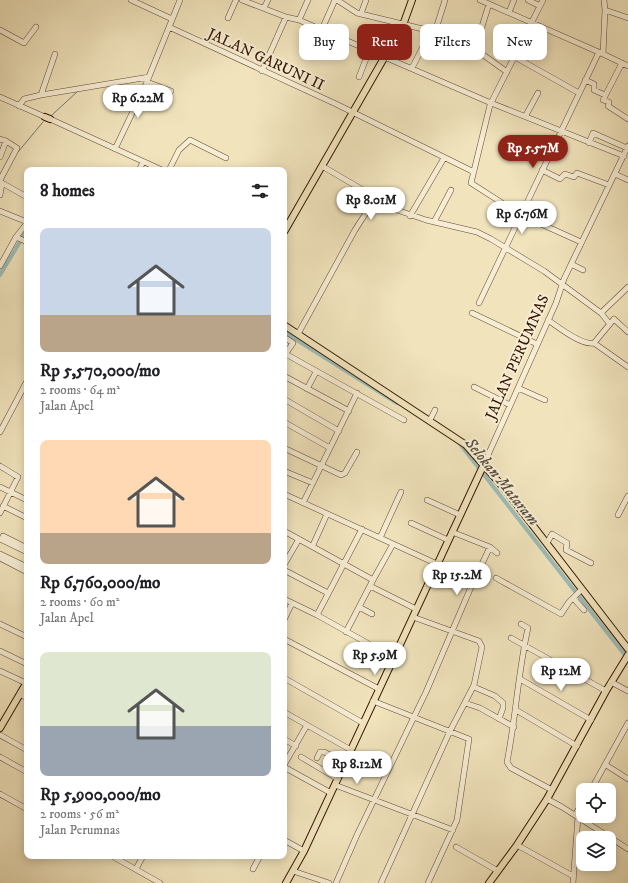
<!DOCTYPE html>
<html lang="en">
<head>
<meta charset="utf-8">
<style>
	:root { --surface:#fff; --page:#f6f6f6; --text:#202124; --muted:#757577; --accent:#8f2418 }
	body { margin:0; font-family:"IM FELL DW Pica",serif; background:var(--page); color:var(--text); height:100vh; display:flex; flex-direction:column; font-size:15px; white-space:nowrap }
	* { box-sizing:border-box; margin:0 }
	p { font-size:13px; color:var(--muted) }
	.icon { flex:none; width:22px; height:22px; fill:none; stroke:currentColor; stroke-width:2; stroke-linecap:round; stroke-linejoin:round }
	.map { position:relative; flex:1; overflow:hidden }
	.drawer { position:absolute; left:24px; top:167px; width:263px; height:692px; display:flex; flex-direction:column; background:var(--surface); border-radius:8px; box-shadow:0 2px 10px #0003 }
	.drawer>* { flex:none }
	.top-card { position:absolute; left:299px; top:24px; width:269px; height:36px; display:flex; gap:8px }
	.fabs { position:absolute; left:576px; top:783px; display:grid; gap:8px }
	.fabs a { display:grid; place-items:center; width:40px; height:40px; border-radius:8px; background:var(--surface); box-shadow:0 2px 10px #0003; font-size:20px }
	.price { position:absolute; translate:-50% -34px; padding:0 9px; border-radius:14px; background:#fff; color:#222; font-size:13px; line-height:26px; filter:drop-shadow(0 1px 2px #0008) }
	.price::after { content:''; position:absolute; left:50%; top:24px; width:12px; height:9px; margin-left:-6px; background:inherit; clip-path:polygon(0 0,100% 0,50% 100%) }
	.price.current { background:var(--accent); color:#fff }
	ul { padding:0; list-style:none }
	li { display:grid; align-content:center; gap:8px; height:212px; padding:0 16px }
	li span { display:grid; place-items:center; height:124px; border-radius:8px; color:#555 }
	li>.icon { margin-inline-start:auto }
	span .icon { width:72px; height:72px; fill:#fffc; stroke-width:1 }
	li b { font-size:17px }
	h2 { display:flex; justify-content:space-between; align-items:center; height:48px; padding:0 16px; font-size:17px }
	.chip { padding:0 14px; border-radius:8px; background:var(--surface); box-shadow:0 2px 10px #0003; font-size:14px; line-height:36px }
	.chip.current { background:var(--accent); color:#fff }
	.map>svg:first-child { display:block }
	.lines { fill:none; stroke-linecap:round; stroke-linejoin:round }
	.stream { stroke:#737a70; stroke-width:1 }
	.canal { stroke:#9cbdb8; stroke-width:4 }
	.minor-casing { stroke:#654a32; stroke-width:6 }
	.major-casing { stroke:#361603; stroke-width:8 }
	.minor { stroke:#f6edd4; stroke-width:5 }
	.major { stroke:#f1e4bd; stroke-width:6 }
	.labels { text-anchor:middle; stroke-width:4; stroke-linejoin:round; paint-order:stroke }
	.street-label { font-size:15px; fill:#361603; stroke:#f6edd4 }
	.water-label { font-size:16px; font-style:italic; fill:#5a5042; stroke:#f6edd4 }
</style>
</head>
<body>
<div class="map">
<svg width="628" height="883" viewBox="0 0 628 883">
	<rect width="100%" height="100%" fill="#f1e4bd"/>
	<filter id="stains"><feTurbulence type="fractalNoise" baseFrequency=".005" numOctaves="4"/><feColorMatrix values="0 0 0 0 .2 0 0 0 0 .09 0 0 0 0 .02 0 0 0 .5 -.17"/></filter>
	<radialGradient id="worn" r=".72"><stop offset=".6" stop-color="#630" stop-opacity="0"/><stop offset="1" stop-color="#630" stop-opacity=".3"/></radialGradient>
	<g class="lines">
		<path class="stream" d="M52 115 78 91
			M18 152 43 122"/>
		<path class="canal" d="M0 275 27 230
			M284 332 397 403
			M460 444 628 659"/>
		<g class="minor-casing">
			<path id="minor" d="M131 0 172 19
				M242 0 286 17 299 20 491 103 624 156
				M337 0 357 13 435 32 461 42 475 49 507 72
				M480 0 603 54
				M528 0 540 6
				M543 0 490 105 471 183 521 215 581 242
				M604 0 605 10 603 54 628 66
				M264 8 268 0
				M605 10 628 18
				M509 12 514 0
				M361 14 366 0
				M228 18 236 0
				M299 20 308 0
				M169 27 336 104 474 172
				M322 29 335 0
				M0 30 24 43 36 27
				M435 32 445 0
				M475 49 489 4
				M515 57 579 93
				M622 63 603 100 609 102 608 106 628 119
				M412 68 431 31
				M262 71 286 17
				M359 77 369 51
				M585 80 594 84V90L605 95
				M147 82 171 91
				M41 95 55 54
				M0 97 45 117
				M19 106 24 99 41 95 149 77
				M526 115 538 93
				M50 119 162 170
				M0 139 6 141 0 157
				M589 143 593 133 627 148
				M522 146 526 148 529 146 549 155
				M115 149 146 84 180 0
				M322 166 397 210 426 220 477 232 491 239 544 271 601 313 609 323
				M139 170 143 162
				M169 170 179 150 190 140 226 158
				M542 170 560 179 565 174 574 177 577 173 609 185
				M615 174 628 180
				M0 180 17 148 6 141
				M0 182 2 183 0 195
				M2 183 27 197
				M0 211 27 222
				M410 216 444 158
				M434 222 451 190
				M16 237 27 242
				M571 264 583 270
				M0 266 16 237 27 223
				M479 303 599 52
				M472 313 537 344
				M601 313 628 287
				M548 320C558 327 582 346 594 343
				M628 332 614 319 594 343 628 367
				M298 334 355 230 375 199
				M284 337 293 343 284 356
				M284 353 404 420
				M284 376 349 411
				M474 387 510 405
				M518 388 545 400
				M307 389 316 372
				M284 399 339 431
				M430 420 435 410
				M284 422 330 448
				M0 432 27 381
				M284 448 341 475 345 473 357 452
				M484 464 556 303 564 279 628 146
				M0 466 18 477 0 513
				M284 471 313 483
				M0 487 27 500
				M284 494 437 564
				M427 500 460 515
				M303 503 357 393
				M3 506 27 518
				M618 515 628 496
				M411 523 448 540
				M284 531 373 580 346 632
				M452 532 490 547 497 553
				M3 536 27 548
				M380 538 401 492
				M0 539 27 552
				M547 543 552 534 567 543 566 550 591 563
				M313 545 327 514
				M0 554 27 567
				M0 558 27 572
				M284 565 299 539
				M284 570 328 593
				M496 578 561 614 569 602 582 589
				M373 580 393 544
				M370 586 416 609
				M573 598 584 610
				M284 599 317 615 394 658
				M359 607 372 614
				M317 615 362 529
				M284 620 292 603
				M0 624 27 637
				M521 624 528 628C518 672 516 717 507 762L511 768 552 790
				M511 638 606 691
				M284 639 379 689
				M0 651 27 664
				M0 671 26 683
				M284 678 363 723
				M520 679 591 720
				M611 682 628 691
				M474 687 495 696 503 703V708L499 719
				M20 694 27 698
				M373 701 469 739 457 820 428 883
				M465 703 480 708 514 727
				M516 710 577 746
				M284 712 351 750
				M0 735 27 750
				M284 739 296 746
				M0 757 27 772
				M301 757 338 779
				M317 758 320 752H324L345 763
				M284 765 307 725
				M606 765 628 779
				M284 767 331 793
				M335 785 453 830
				M591 790 628 723
				M0 794 27 809
				M547 799 562 807 628 849
				M575 815 583 802
				M284 840 304 851
				M517 845 573 876
				M456 847 498 871
				M112 856 160 883
				M136 869 143 856
				M253 869 260 856
				M293 871 329 883
				M336 883 357 835 426 692 471 587 490 547
				M381 883 450 731 474 685 482 647 479 641 413 617
				M573 883 578 817"/>
		</g>
		<g class="major-casing">
			<path id="major" d="M45 117 50 119
				M284 232 403 25 412 0
				M284 325 466 445 504 488 628 649
				M0 728 27 682
				M286 883 304 851 484 464
				M489 883 517 845 547 799 606 691 628 655"/>
		</g>
		<use href="#minor" class="minor"/>
		<use href="#major" class="major"/>
	</g>
	<g class="labels">
		<g class="street-label">
			<text transform="translate(266 59) rotate(25)" y="5">JALAN GARUNI II</text>
			<text transform="translate(517 357) rotate(-66)" y="5">JALAN PERUMNAS</text>
		</g>
		<g class="water-label">
			<text transform="translate(503 481) rotate(51)" y="6">Selokan Mataram</text>
		</g>
	</g>
	<rect width="100%" height="100%" filter="url(#stains)"/>
	<rect width="100%" height="100%" fill="url(#worn)"/>
</svg>
<div class="fabs">
<a><svg class="icon" aria-label="locate" viewBox="0 0 24 24"><circle cx="12" cy="12" r="6"/><path d="M12 2v4M12 18v4M2 12h4M18 12h4"/></svg></a>
<a><svg class="icon" aria-label="layers" viewBox="0 0 24 24"><path d="M12 4l9 5-9 5-9-5zM3 14l9 5 9-5"/></svg></a>
</div>
<b class="price" style="left:138px;top:119px">Rp 6.22M</b>
<b class="price current" style="left:533px;top:169px">Rp 5.57M</b>
<b class="price" style="left:371px;top:221px">Rp 8.01M</b>
<b class="price" style="left:522px;top:235px">Rp 6.76M</b>
<b class="price" style="left:457px;top:596px">Rp 15.2M</b>
<b class="price" style="left:375px;top:676px">Rp 5.9M</b>
<b class="price" style="left:561px;top:692px">Rp 12M</b>
<b class="price" style="left:357px;top:785px">Rp 8.12M</b>
<div class="top-card">
<a class="chip">Buy</a>
<a class="chip current">Rent</a>
<a class="chip">Filters</a>
<a class="chip">New</a>
</div>
<section class="drawer">
<h2>8 homes<svg class="icon" aria-label="filters" viewBox="0 0 24 24"><path d="M4 7h16M4 17h16"/><circle cx="9" cy="7" r="2"/><circle cx="15" cy="17" r="2"/></svg></h2>
<ul>
<li><span style="background:linear-gradient(#c9d6e8 70%,#b9a48a 0)"><svg class="icon" aria-label="home" viewBox="0 0 24 24"><path d="M3 11l9-7 9 7M6 9v11h12V9"/></svg></span><div><b>Rp 5,570,000/mo</b><p>2 rooms · 64 m²</p><p>Jalan Apel</p></div></li>
<li><span style="background:linear-gradient(#ffd9b3 75%,#b9a48a 0)"><svg class="icon" aria-label="home" viewBox="0 0 24 24"><path d="M3 11l9-7 9 7M6 9v11h12V9"/></svg></span><div><b>Rp 6,760,000/mo</b><p>2 rooms · 60 m²</p><p>Jalan Apel</p></div></li>
<li><span style="background:linear-gradient(#dfe7d0 60%,#9aa5b1 0)"><svg class="icon" aria-label="home" viewBox="0 0 24 24"><path d="M3 11l9-7 9 7M6 9v11h12V9"/></svg></span><div><b>Rp 5,900,000/mo</b><p>2 rooms · 56 m²</p><p>Jalan Perumnas</p></div></li>
</ul>
</section>
</div>
</body>
</html>
